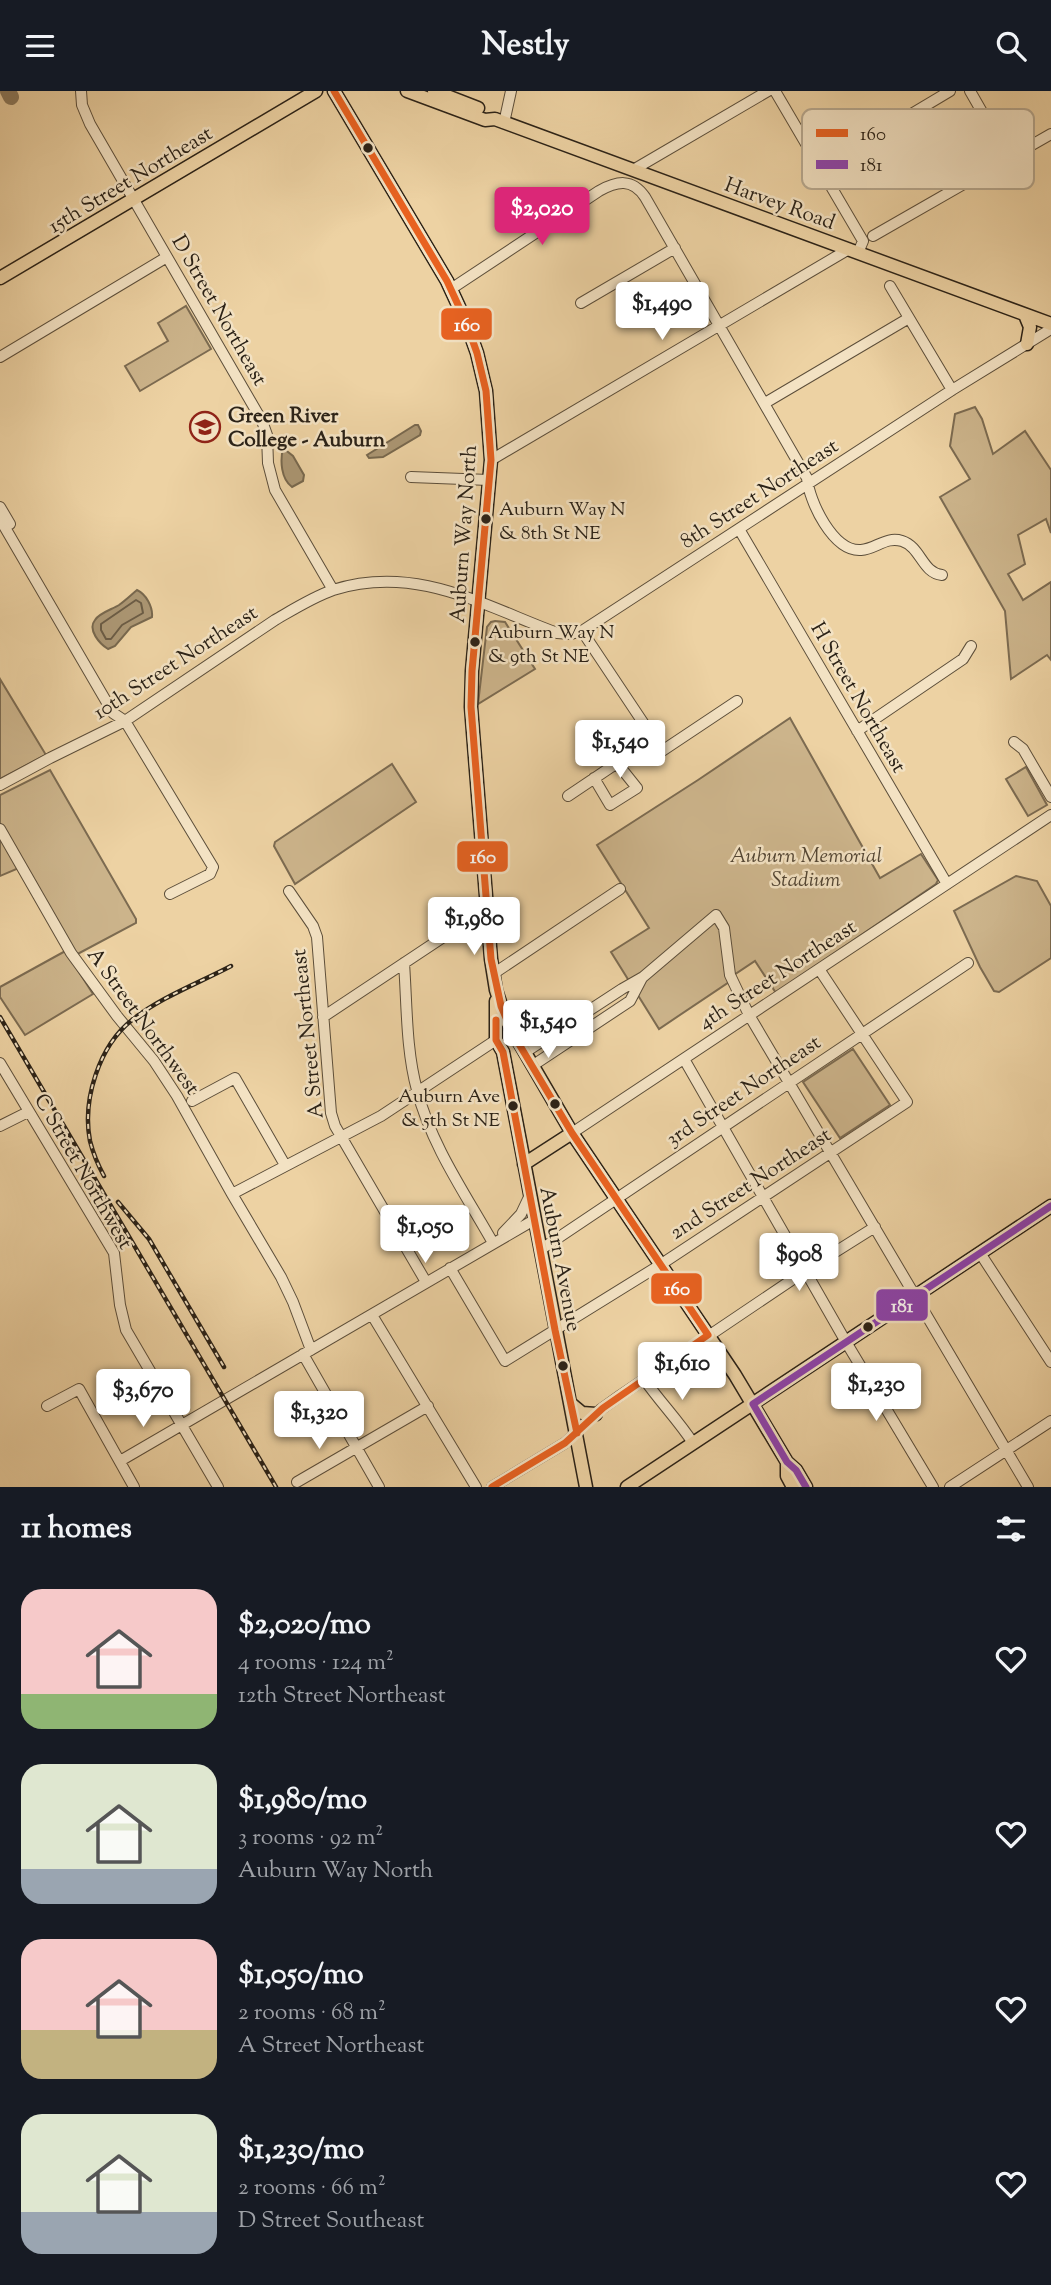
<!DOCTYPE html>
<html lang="en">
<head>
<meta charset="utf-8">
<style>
	:root { --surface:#171b24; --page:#20242c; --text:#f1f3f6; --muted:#9ea1a6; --accent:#db2777 }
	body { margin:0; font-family:"Sorts Mill Goudy",serif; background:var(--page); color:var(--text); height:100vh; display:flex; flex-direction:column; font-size:26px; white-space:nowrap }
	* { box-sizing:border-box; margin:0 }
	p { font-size:23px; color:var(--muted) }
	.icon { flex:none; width:38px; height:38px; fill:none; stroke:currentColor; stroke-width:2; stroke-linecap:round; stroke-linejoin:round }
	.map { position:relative; height:1396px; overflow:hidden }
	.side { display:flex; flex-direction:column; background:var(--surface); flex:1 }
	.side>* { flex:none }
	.price { position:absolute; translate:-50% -60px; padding:0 16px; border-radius:7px; background:#fff; color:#222; font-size:23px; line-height:46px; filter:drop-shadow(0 2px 4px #0008) }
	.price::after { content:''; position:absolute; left:50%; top:42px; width:21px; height:16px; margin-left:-10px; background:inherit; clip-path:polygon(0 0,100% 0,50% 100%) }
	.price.active { background:var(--accent); color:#fff }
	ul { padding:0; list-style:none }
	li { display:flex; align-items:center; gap:21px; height:175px; padding:0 21px }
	li span { display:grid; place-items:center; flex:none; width:196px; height:140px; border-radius:21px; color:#555 }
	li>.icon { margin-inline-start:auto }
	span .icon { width:84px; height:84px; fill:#fffc; stroke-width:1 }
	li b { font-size:30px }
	h2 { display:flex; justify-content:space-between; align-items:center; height:84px; padding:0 21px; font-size:30px }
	header { display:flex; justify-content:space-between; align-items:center; height:91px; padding:0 21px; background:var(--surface); font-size:32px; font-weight:700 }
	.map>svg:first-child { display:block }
	.green { fill:#ccb48b; stroke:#7c6b51; stroke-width:2 }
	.water { fill:#ab9673; stroke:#78684e; stroke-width:2 }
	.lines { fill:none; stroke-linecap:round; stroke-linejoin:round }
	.shore { stroke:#6b5c45; stroke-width:2 }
	.taxiway { stroke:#8c7a5d; stroke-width:16 }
	.minor-casing { stroke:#5c4e3a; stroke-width:12 }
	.major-casing { stroke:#2b2217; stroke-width:15 }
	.minor { stroke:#f3e2c3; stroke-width:10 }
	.major { stroke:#edd2a3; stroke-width:12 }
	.rail-casing { stroke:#2b2217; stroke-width:4.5 }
	.rail { stroke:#f3e2c3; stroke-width:2; stroke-dasharray:5; stroke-linecap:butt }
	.bus-1-casing { stroke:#f3e2c3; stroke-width:12 }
	.bus-2-casing { stroke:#f3e2c3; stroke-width:12 }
	.bus-1 { stroke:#e86221; stroke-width:7 }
	.bus-2 { stroke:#8e44ad; stroke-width:7 }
	.bus-dot { fill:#2b2217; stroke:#f3e2c3; stroke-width:2.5 }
	.labels { text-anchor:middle; stroke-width:5; stroke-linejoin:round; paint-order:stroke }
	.bus-label { font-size:19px; fill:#2b2217; stroke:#f3e2c3; text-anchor:start }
	.street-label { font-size:21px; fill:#2b2217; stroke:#f3e2c3 }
	.poi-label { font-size:21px; font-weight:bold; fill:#2b2217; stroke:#f3e2c3; text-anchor:start }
	.park-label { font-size:21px; font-style:italic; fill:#534634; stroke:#f3e2c3 }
	.key { fill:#f3e2c3; stroke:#b7a88f; stroke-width:2 }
	.key-label { font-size:19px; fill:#2b2217 }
	.line-badge { stroke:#f3e2c3; stroke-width:2.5 }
	.badge-label { font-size:19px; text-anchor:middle; font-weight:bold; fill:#fff }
</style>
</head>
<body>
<header><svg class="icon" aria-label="menu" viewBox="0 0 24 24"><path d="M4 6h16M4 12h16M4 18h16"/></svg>Nestly<svg class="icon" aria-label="search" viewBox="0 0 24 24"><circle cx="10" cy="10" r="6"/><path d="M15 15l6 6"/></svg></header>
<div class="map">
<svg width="1051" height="1396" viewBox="0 0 1051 1396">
	<rect width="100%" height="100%" fill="#edd2a3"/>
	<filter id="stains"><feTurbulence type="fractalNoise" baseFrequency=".00286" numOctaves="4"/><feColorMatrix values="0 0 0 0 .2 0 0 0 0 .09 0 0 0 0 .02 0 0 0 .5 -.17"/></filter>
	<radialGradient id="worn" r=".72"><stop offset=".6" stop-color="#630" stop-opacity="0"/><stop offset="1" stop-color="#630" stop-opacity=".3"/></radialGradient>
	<path class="green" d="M186 215 211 258 140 300 125 275 168 250 158 232Z
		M975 316 982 328 993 363 1025 340 1051 379V442L1046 428 1018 444 1025 473 1008 483 1023 509 1051 491V569L1047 564 1011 588 1005 520 940 406 970 388 950 355 955 323Z
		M495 530 505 531 535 578 478 613 487 536 491 531Z
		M0 588 46 664 0 688Z
		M790 627 880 787 921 763 938 789 936 793 776 902 755 870 734 884 735 887 659 938 611 861 649 837 597 754 698 689Z
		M392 673 416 711 295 793 274 755 275 751Z
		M1026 676 1047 714 1028 725 1006 688Z
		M50 679 136 828V832L70 867 93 903 25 944 0 906V896L69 858 21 776 0 785V704Z
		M1016 785 1037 790 1051 815V867L999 901 994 900 980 876 954 820Z
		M853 958 890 1014 840 1047 803 991Z"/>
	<path class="water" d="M415 334H418L421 340 420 344 383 366 369 367 367 364Z
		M283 357 293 365 304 384 303 390 292 396C281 388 280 370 283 357Z
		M137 499C146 503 153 516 152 526L131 536 115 555 108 558C100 553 87 539 95 529 99 522 113 518 119 514 126 509 131 504 137 499Z"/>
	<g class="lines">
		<path class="shore" d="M136 509 141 512 143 522 122 534 111 548H106L101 539V533Z"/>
		<path class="taxiway" d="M8 0 11 6"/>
		<g class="minor-casing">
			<path id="minor" d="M81 0 82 14 90 33 262 330 267 344 268 372 275 399 333 499
				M775 0 863 150 858 162
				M970 0 1009 68
				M504 32 511 0
				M821 77 950 0
				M633 79 768 0
				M873 145 1051 43
				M890 195 952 299
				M451 198 599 100C617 90 632 87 645 106L807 387C809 410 833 461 861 459 876 458 886 445 902 450 921 456 922 482 942 484
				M581 212 675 157
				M0 266 167 166
				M765 312 909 227
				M491 369 849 158
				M411 386 489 389
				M0 416 10 433
				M0 428 113 622 125 630 213 776 210 783 170 803
				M739 438 947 793
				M582 540 662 660 737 610
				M857 640 963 568 971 555
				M1014 651 1023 658 1051 706
				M594 687 610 714 637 697 617 672
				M0 694 50 667 125 630 275 529C294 518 313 506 333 499 416 473 482 514 557 542L571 543 582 540 952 299 1051 238
				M568 705 617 672 628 660 651 644
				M0 738 71 862 117 925 154 970 177 1005 232 1103 281 1186 293 1211 311 1259
				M289 800 313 835 317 846 331 1022 335 1035 426 1191
				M404 872C407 914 406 959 417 999 431 1054 466 1104 493 1152
				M493 883 620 798
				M323 926 487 817
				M524 962 622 898 643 886 716 824 724 837 730 884 749 924 1028 1396
				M684 968 846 1251 933 1396
				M0 972 114 1162 120 1214 126 1239 218 1396
				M532 975 630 910 642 887
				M192 1010 235 987 285 1074
				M0 1035 28 1021
				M572 1042 1051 724
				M232 1103 381 1025 496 949
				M503 1142 521 1123 530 1104
				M540 1159 968 872
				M980 1162 1051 1271
				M450 1177 505 1270 660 1174 907 1011 819 878
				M372 1224 476 1396
				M303 1263 379 1396
				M644 1288C660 1311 678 1329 693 1352
				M47 1315 79 1298 134 1396
				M120 1370 534 1129
				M297 1391 428 1315
				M492 1396 565 1352 600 1319 621 1304 805 1180 875 1136
				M950 1396 1051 1330"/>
		</g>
		<g class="major-casing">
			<path id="major" d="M334 0 447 190 466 231 477 262 486 300 491 369 472 580 471 616 491 868 496 899 506 929 572 1042 735 1284 787 1371 796 1379 806 1396
				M407 0 485 29 495 28 1051 233
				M434 0 478 17
				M0 187 316 0
				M1025 224 1030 236 1027 253
				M496 910V949L503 961 586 1396
				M524 1073 572 1042
				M570 1312 582 1322 596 1323
				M787 1371V1385L793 1396
				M627 1396 1051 1115"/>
		</g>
		<use href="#minor" class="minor"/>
		<use href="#major" class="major"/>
		<g class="rail-casing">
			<path id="rail" d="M0 926 276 1396
				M104 1085C98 1074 93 1062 90 1050 82 1009 99 955 132 929 161 906 199 892 231 875
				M118 1111 149 1148 224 1276"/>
		</g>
		<use href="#rail" class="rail"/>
		<g class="bus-1-casing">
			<path id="bus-1" d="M334 0 447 190 466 231 477 262 486 300 491 369 472 580 471 616 491 868 501 915 513 943 572 1042 708 1244 603 1317 565 1352 492 1396
				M496 929V949L503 961 555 1239 577 1342"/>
		</g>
		<g class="bus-2-casing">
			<path id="bus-2" d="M753 1313 1051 1115
				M753 1313 787 1371 796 1379 806 1396"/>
		</g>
		<use href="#bus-1" class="bus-1"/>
		<use href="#bus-2" class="bus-2"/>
	</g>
	<defs>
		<g id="university-ring" transform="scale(1.575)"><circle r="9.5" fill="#f3e2c3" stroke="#8f2418" stroke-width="1.5"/><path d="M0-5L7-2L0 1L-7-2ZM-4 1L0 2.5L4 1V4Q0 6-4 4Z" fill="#8f2418"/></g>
	</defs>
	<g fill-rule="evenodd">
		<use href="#university-ring" x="205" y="336"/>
	</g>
	<g class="bus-dot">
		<circle cx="368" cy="57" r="6"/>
		<circle cx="486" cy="428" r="6"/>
		<circle cx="475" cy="551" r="6"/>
		<circle cx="555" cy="1013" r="6"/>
		<circle cx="513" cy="1015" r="6"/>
		<circle cx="868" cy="1236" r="6"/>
		<circle cx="563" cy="1275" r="6"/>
	</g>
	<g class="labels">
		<g class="bus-label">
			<text x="499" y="424">Auburn Way N<tspan x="499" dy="24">&amp; 8th St NE</tspan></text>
			<text x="488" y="547">Auburn Way N<tspan x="488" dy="24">&amp; 9th St NE</tspan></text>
			<text x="500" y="1011" text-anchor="end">Auburn Ave<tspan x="500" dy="24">&amp; 5th St NE</tspan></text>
		</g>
		<g class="street-label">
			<text transform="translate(130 88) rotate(-31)" y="7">15th Street Northeast</text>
			<text transform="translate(780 112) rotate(20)" y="7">Harvey Road</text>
			<text transform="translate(220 219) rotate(60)" y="7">D Street Northeast</text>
			<text transform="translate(759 402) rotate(-33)" y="7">8th Street Northeast</text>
			<text transform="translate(463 443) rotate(-86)" y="7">Auburn Way North</text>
			<text transform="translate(175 571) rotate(-33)" y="7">10th Street Northeast</text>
			<text transform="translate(859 606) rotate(60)" y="7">H Street Northeast</text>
			<text transform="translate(777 883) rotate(-33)" y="7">4th Street Northeast</text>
			<text transform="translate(144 930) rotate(54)" y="7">A Street Northwest</text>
			<text transform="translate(307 943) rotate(-96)" y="7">A Street Northeast</text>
			<text transform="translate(743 999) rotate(-34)" y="7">3rd Street Northeast</text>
			<text transform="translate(84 1080) rotate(60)" y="7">C Street Northwest</text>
			<text transform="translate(750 1092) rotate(-33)" y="7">2nd Street Northeast</text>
			<text transform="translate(561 1168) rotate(79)" y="7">Auburn Avenue</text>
		</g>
		<g class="poi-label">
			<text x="228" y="331">Green River<tspan x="228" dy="24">College - Auburn</tspan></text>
		</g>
		<g class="park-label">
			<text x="806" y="771">Auburn Memorial<tspan x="806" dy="24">Stadium</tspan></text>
		</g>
	</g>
	<rect x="802" y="18" width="232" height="80" rx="10" class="key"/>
	<rect x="816" y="38" width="32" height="8" fill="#e86221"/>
	<rect x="816" y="69" width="32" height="9" fill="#8e44ad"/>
	<g class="key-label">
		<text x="860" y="49">160</text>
		<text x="860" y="80">181</text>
	</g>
	<g class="line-badge">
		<rect x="440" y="216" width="53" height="34" rx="7" fill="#e86221"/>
		<rect x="456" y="749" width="53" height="33" rx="7" fill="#e86221"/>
		<rect x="650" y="1181" width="53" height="33" rx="7" fill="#e86221"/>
		<rect x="875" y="1197" width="54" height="34" rx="7" fill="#8e44ad"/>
	</g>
	<g class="badge-label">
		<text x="467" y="240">160</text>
		<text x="483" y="772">160</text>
		<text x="677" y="1204">160</text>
		<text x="902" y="1221">181</text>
	</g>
	<rect width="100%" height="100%" filter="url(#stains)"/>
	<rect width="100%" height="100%" fill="url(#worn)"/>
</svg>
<b class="price active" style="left:542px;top:156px">$2,020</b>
<b class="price" style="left:662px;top:251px">$1,490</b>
<b class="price" style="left:620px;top:689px">$1,540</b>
<b class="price" style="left:474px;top:866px">$1,980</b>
<b class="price" style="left:548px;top:969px">$1,540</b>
<b class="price" style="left:425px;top:1174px">$1,050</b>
<b class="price" style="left:799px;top:1202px">$908</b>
<b class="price" style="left:682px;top:1311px">$1,610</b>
<b class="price" style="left:876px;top:1332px">$1,230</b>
<b class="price" style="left:143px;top:1338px">$3,670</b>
<b class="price" style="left:319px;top:1360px">$1,320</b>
</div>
<section class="side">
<h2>11 homes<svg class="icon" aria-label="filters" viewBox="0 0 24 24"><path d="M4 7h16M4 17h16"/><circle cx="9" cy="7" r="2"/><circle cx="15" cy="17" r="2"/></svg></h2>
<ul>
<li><span style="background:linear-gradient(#f6c9c9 75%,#8fb573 0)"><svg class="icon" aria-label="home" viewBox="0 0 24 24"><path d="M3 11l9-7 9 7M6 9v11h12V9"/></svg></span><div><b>$2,020/mo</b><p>4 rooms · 124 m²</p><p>12th Street Northeast</p></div><svg class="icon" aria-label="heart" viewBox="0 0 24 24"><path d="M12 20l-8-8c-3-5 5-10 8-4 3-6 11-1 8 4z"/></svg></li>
<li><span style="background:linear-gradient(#dfe7d0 75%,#9aa5b1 0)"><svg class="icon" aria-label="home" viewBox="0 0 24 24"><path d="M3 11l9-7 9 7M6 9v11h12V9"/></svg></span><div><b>$1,980/mo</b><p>3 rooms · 92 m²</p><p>Auburn Way North</p></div><svg class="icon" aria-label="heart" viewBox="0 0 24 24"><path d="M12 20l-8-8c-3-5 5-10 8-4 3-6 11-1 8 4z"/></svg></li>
<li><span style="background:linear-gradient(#f6c9c9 65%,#c2b280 0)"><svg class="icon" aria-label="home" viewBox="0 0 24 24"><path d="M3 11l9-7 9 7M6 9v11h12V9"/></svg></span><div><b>$1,050/mo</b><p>2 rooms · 68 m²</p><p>A Street Northeast</p></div><svg class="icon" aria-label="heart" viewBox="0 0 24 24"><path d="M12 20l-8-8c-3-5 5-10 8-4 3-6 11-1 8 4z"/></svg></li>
<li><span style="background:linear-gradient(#dfe7d0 70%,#9aa5b1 0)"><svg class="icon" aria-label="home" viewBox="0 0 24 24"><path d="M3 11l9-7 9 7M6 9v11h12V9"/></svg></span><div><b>$1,230/mo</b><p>2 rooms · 66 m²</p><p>D Street Southeast</p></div><svg class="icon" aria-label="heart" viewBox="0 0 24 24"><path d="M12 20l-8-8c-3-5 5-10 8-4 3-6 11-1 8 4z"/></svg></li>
</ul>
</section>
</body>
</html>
